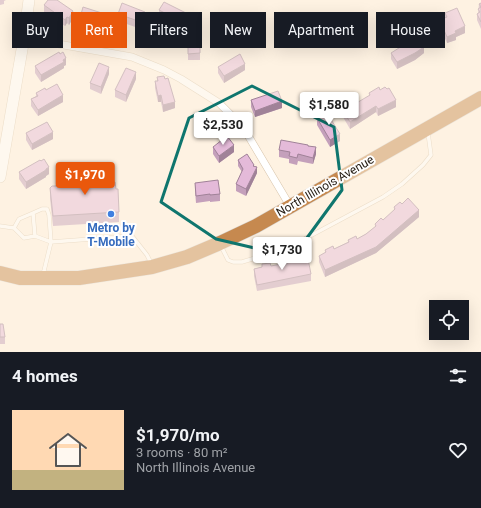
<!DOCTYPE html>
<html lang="en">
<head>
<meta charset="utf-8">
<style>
	:root { --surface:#171b24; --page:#242831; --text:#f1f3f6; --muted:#9ea1a6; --accent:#ea580c }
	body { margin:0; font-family:Roboto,sans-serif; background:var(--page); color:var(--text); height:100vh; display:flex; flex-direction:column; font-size:15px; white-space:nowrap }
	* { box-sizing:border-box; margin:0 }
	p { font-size:13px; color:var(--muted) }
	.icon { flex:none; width:22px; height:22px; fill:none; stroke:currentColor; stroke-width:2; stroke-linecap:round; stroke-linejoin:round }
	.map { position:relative; height:352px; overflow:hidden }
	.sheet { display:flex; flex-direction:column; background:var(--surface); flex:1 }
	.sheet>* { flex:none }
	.hud { position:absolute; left:12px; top:12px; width:457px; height:36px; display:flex; gap:8px }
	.tools { position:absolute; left:429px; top:300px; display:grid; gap:8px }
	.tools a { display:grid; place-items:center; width:40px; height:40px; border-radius:0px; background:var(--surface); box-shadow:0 4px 16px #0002; font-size:20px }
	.price { position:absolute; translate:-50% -34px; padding:0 9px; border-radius:4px; background:#fff; color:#222; font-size:13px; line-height:26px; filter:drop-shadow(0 1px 2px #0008) }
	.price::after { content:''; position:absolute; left:50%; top:24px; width:12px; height:9px; margin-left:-6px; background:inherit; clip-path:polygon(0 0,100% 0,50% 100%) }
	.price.active { background:var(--accent); color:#fff }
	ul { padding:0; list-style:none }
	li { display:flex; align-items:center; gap:12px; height:100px; padding:0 12px }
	li span { display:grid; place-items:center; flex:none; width:112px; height:80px; border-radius:0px; color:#555 }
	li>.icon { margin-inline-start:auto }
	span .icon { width:48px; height:48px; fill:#fffc; stroke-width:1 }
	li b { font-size:17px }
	h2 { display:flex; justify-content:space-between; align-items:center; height:48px; padding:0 12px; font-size:17px }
	.chip { padding:0 14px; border-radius:0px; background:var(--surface); box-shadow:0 4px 16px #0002; font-size:14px; line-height:36px }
	.chip.active { background:var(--accent); color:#fff }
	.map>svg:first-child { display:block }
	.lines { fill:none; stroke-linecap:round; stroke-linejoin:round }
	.lane-casing { stroke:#d8c4aa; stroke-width:4.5 }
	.street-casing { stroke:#d8c4aa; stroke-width:8 }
	.secondary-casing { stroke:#d8c4aa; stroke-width:12 }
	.highway-casing { stroke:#d8d7d5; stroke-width:15 }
	.lane { stroke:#fff; stroke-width:3.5 }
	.street { stroke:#fff; stroke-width:7 }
	.secondary { stroke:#fff; stroke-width:11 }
	.highway { stroke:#c6894f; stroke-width:14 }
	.wall { fill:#c4a0bb }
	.shaded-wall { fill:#a08298 }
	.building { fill:#e4bad9; stroke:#a08298 }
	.marked { fill:none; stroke:#0f766e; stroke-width:3; stroke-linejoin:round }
	.shop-dot { fill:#3f7fe0; stroke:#fff; stroke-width:1.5 }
	.labels { text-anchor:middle; stroke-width:4; stroke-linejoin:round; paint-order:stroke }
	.street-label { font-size:12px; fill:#282017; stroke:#fff }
	.shop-label { font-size:12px; font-weight:bold; fill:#366cbe; stroke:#fff }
</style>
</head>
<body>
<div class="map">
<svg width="481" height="352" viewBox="0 0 481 352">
	<rect width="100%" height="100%" fill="#fef2e2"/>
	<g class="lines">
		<g class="lane-casing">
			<path id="lane" d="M0 226 14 228 19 219 33 213 35 236 51 242 49 215 47 209H42L33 213
				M14 228 24 238 35 236
				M221 246 228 260 233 262H242L262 256 297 243 383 197 402 184 423 165 431 155 428 133
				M43 275 51 242 132 236 147 255 151 263"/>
		</g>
		<g class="street-casing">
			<path id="street" d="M24 38 132 57 164 70 181 79 219 103 233 117 246 132 290 206"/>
		</g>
		<g class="secondary-casing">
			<path id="secondary" d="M0 177 24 38 29 0"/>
		</g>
		<g class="highway-casing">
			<path id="highway" d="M0 273 20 278H79L152 267 187 257 220 243 256 226 481 98"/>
		</g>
		<use href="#lane" class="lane"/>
		<use href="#street" class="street"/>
		<use href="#secondary" class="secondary"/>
		<use href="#highway" class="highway"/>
	</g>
	<path class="wall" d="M0 0H6L4 1V4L0 5Z
		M481 3V29L477 20V14L478 13 479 4Z
		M44 5 73 18 69 25 67 23 65 26 44 12Z
		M159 10 186 20 182 29 159 17Z
		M445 13 465 33 456 37V40L447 43 440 28V21L442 20V19L445 18Z
		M118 14 145 18 141 29 118 21Z
		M80 18 108 22 106 29H103L102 32 80 25Z
		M188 29H200V60H188Z
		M391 53H424L415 60 397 69 391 59Z
		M66 65 64 66V68L41 82 35 73V66Z
		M218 67 245 70 224 83 218 73Z
		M109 74 101 94 90 89V83Z
		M157 77 175 108 163 112 161 102H158L155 88V81H157Z
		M136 79 126 102 115 97V90Z
		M46 90 63 102 38 116 31 106V99L36 96V93Z
		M380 90 396 107 378 116 376 112 350 129 343 117V111L369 96V93Z
		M251 100 282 108 255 117 251 107Z
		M317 118 340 141 330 147 317 125Z
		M26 133 53 139 32 150 26 140Z
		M308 146 316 154 313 164 298 161 297 165 289 163V159L279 157V150Z
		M213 147 234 152 219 163 213 154Z
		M238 160 254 166 257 173 246 196 236 191V184L242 172 238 166Z
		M19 172 49 174 46 176V177L26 189 19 179Z
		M73 174 96 177 109 182 116 189 119 212V222L53 226 50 198V188L67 183V179L73 178Z
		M195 183 220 194V201L210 202V201L196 203 195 190Z
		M402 204 419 217 376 253 325 277 319 262V256L325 253V250L334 249 348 242V240L357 239 366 234 375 227V224L383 220 394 211V207Z
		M291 259 300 260 311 274V281L257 291 254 276V269L262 267V264L271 266 291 262Z
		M0 324 5 337V344H0Z"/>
	<path class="shaded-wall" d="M73 11V18L69 25V18Z
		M145 12V18L141 29V22Z
		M186 13V20L182 29V22Z
		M108 15V22L106 29V23Z
		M67 17V23L65 26V20Z
		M103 22V29L102 32V25Z
		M465 26V33L456 37V40L447 43V37L455 31Z
		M424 47V53L415 60 397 69V62Z
		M66 58V65L64 66V68L41 82V75Z
		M245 64V70L224 83V76Z
		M109 67V74L101 94V87Z
		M136 72V79L126 102V95Z
		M63 95V102L38 116V110Z
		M161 95V102H158V96Z
		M396 100V107L378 116V109Z
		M282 101V108L255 117V111Z
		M175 102V108L163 112V105Z
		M376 106V112L350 129V122Z
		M53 132V139L32 150V144Z
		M340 134V141L330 147V140Z
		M234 145V152L219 163V156Z
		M316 147V154L313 164V158Z
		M49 167V174L46 176V177L26 189V182Z
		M257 167V173L246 196V189Z
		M419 210V217L376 253 325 277V270Z"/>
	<path class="building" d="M48 0H57L73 11 69 18 67 17 65 20 44 5Z
		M164 2 186 13 182 22 159 10Z
		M122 3 145 12 141 22 118 14Z
		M481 3V22L477 14 480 12 478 9 481 7 479 4Z
		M83 7 108 15 106 23 103 22 102 25 80 18Z
		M457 8 465 26 455 31 456 33 447 37 440 21 443 20 442 19 447 17 445 13Z
		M188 29H200V53L188 54Z
		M418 36 424 47 415 53 397 62 391 53Z
		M59 52 60 54 63 52 66 58 63 60 64 62 41 75 35 66Z
		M240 54 245 64 224 76 218 67Z
		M99 63 109 67 101 87 90 83Z
		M126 68 136 72 126 95 115 90Z
		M164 76 165 79 168 78 175 102 163 105 161 95 158 96 155 81H158L157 77Z
		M57 84 63 95 38 110 31 99 38 96 36 93 45 88 46 90Z
		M379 87 380 90 385 87 387 89 389 88 396 100 378 109 376 106 350 122 343 111 370 95 369 93Z
		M278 91 282 101 255 111 251 100Z
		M327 113 340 134 330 140 317 118Z
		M47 122 53 132 32 144 26 133Z
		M227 136 234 145 219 156 213 147Z
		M281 140 308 145V146L316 147 313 158 298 154 297 158 289 156 290 152 279 150Z
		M247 154 254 165 253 166 257 167 246 189 236 184 243 169 238 160Z
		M44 159 49 167 46 169V170L26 182 19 172 40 160 41 161Z
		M80 173V175L96 174V177L109 176V182H115L116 189H118L119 212 53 216 50 188 52 186H56V185H59V183H67V179L73 178V174Z
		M218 180 220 194 210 195V194L196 196 195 183Z
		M408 198 419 210 376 247 325 270 319 256 326 252 325 250 333 246 334 249 349 242 348 240 356 236 357 239 366 234 376 226 375 224 381 218 383 220 395 209 394 207 400 202 402 204Z
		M299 257 300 260 308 259 311 274 257 285 254 269 262 267V264L270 263 271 266 291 262V259Z
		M0 324H3L5 337H0Z"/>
	<path d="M0 0H481V352H0ZM252 86 334 127 342 190 293 257 216 239 161 202 189 118Z" fill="#fef2e2" fill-opacity=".55" fill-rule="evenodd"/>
	<path class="marked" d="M252 86 334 127 342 190 293 257 216 239 161 202 189 118Z"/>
	<circle class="shop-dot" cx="111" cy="214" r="4"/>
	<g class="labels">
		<g class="street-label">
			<text transform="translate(325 186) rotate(-30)" y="4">North Illinois Avenue</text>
		</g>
		<g class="shop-label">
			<text x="111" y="232">Metro by<tspan x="111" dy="14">T-Mobile</tspan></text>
		</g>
	</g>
</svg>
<div class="tools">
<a><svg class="icon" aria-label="locate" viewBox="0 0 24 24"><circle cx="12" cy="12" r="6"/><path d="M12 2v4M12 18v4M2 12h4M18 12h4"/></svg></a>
</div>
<b class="price" style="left:329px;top:126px">$1,580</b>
<b class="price" style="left:223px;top:146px">$2,530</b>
<b class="price active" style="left:85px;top:196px">$1,970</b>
<b class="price" style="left:282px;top:271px">$1,730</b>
<div class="hud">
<a class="chip">Buy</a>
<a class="chip active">Rent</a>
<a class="chip">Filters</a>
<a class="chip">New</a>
<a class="chip">Apartment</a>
<a class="chip">House</a>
</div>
</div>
<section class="sheet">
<h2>4 homes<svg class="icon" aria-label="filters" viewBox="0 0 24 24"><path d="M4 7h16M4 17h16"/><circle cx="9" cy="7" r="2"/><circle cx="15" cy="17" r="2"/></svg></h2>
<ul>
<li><span style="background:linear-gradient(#ffd9b3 75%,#c2b280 0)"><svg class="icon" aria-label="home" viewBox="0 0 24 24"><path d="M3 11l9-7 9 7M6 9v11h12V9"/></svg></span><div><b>$1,970/mo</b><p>3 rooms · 80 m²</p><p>North Illinois Avenue</p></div><svg class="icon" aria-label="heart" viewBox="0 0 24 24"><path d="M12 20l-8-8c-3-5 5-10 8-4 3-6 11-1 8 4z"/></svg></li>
</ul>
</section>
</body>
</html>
